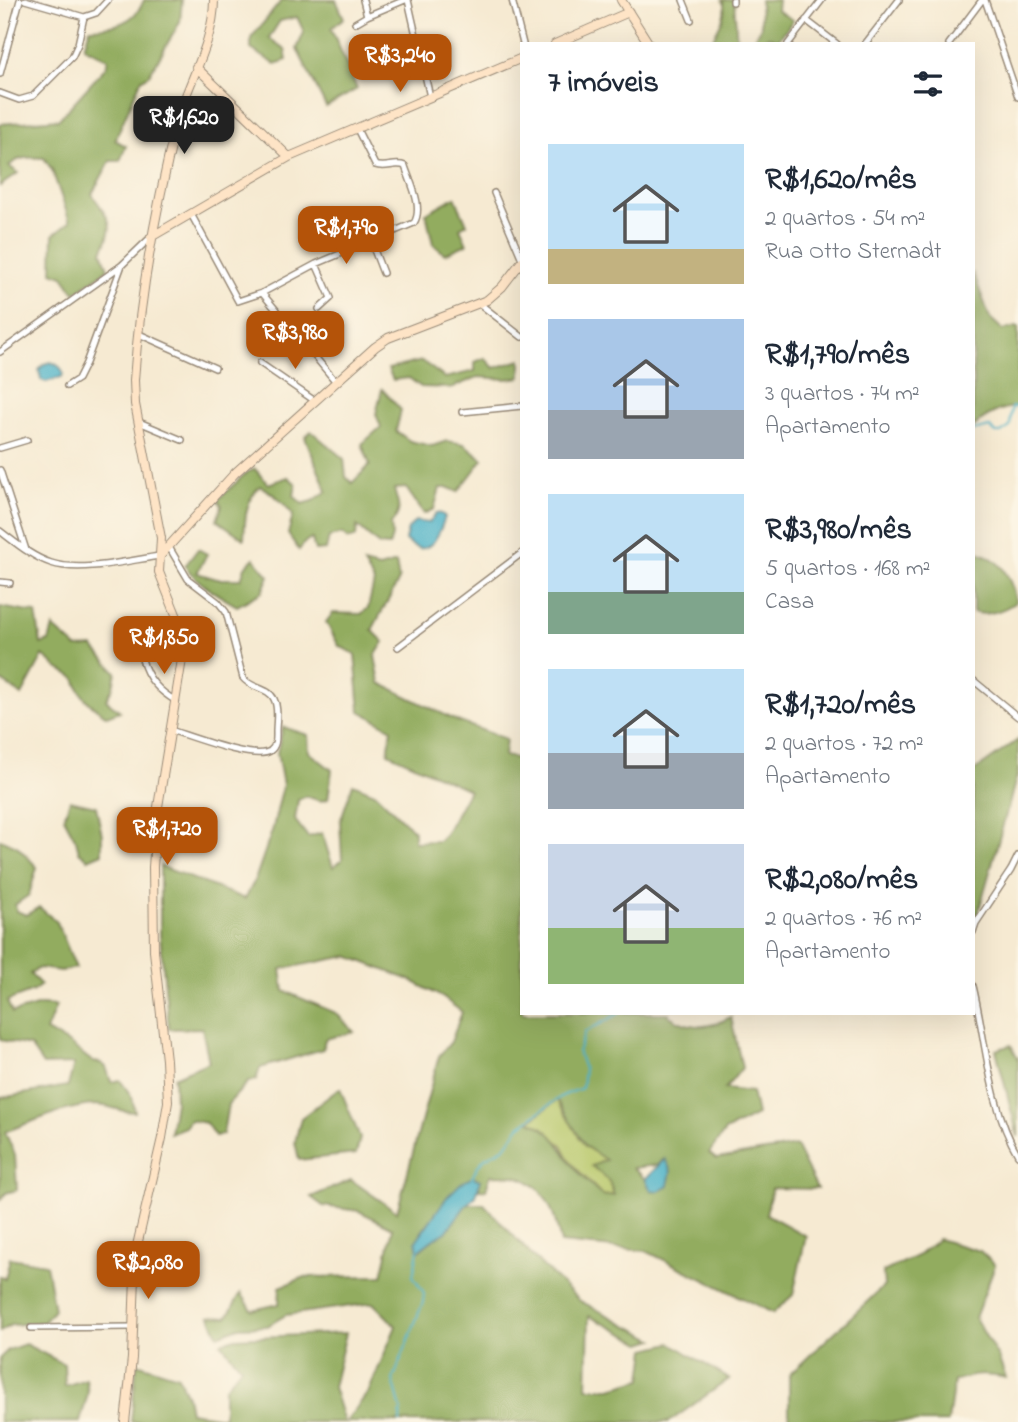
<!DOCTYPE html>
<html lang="pt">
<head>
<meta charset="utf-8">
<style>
	:root { --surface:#fff; --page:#f2f2f3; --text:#1f2937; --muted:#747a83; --accent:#b45309 }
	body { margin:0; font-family:"Indie Flower",sans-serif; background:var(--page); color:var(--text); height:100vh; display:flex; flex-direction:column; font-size:26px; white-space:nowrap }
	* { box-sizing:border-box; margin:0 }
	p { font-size:23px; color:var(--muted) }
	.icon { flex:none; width:38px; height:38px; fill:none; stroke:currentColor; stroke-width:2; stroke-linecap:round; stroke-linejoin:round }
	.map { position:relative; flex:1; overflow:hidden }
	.drawer { position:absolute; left:520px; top:42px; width:455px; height:973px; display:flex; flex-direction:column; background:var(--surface); border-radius:0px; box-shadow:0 7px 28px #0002 }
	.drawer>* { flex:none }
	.price { position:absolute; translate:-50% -60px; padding:0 16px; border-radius:14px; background:var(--accent); color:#fff; font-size:23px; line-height:46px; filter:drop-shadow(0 2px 4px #0008) }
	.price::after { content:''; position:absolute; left:50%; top:42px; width:21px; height:16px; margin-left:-10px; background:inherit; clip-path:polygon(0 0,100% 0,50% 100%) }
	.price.selected { background:#222; color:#fff }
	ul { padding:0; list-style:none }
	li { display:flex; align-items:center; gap:21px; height:175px; padding:0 28px }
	li span { display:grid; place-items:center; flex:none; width:196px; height:140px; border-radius:0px; color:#555 }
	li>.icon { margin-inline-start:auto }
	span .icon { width:84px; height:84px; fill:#fffc; stroke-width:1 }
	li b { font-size:30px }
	h2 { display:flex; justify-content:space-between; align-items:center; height:84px; padding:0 28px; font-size:30px }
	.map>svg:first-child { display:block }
	.green { fill:#b8c86a; stroke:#7a7944; stroke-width:2 }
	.forest { fill:#92ac5e; stroke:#666b3e; stroke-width:2; fill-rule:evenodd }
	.water { fill:#49b1c7; stroke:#426e72; stroke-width:2 }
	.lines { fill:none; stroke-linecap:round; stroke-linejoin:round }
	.stream { stroke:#49b1c7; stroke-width:2 }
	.street-casing { stroke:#988a78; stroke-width:8 }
	.secondary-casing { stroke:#988a78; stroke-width:10 }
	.street { stroke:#fff; stroke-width:5 }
	.secondary { stroke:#fee4c6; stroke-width:8 }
</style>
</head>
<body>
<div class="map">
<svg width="1018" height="1422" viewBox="0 0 1018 1422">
	<rect width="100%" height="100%" fill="#fcf5e5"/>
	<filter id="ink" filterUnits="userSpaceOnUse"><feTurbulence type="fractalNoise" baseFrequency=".0143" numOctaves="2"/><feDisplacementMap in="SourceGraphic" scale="14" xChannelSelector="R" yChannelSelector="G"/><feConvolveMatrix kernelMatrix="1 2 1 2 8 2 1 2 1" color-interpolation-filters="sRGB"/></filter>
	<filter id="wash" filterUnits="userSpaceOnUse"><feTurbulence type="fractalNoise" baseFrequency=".00686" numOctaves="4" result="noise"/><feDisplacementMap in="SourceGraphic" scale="28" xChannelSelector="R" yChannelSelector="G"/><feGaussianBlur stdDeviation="1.57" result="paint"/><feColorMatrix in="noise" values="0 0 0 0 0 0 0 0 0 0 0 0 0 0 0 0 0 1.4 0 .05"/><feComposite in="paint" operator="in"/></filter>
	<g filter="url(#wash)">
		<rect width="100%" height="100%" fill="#f6ead2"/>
		<path class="green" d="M557 1100 585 1146 607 1160 592 1166 609 1181 614 1195 603 1196 572 1164 562 1145 529 1121Z"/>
		<path class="forest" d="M144 0H182L180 22 149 75 141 80 115 140 126 146 120 161H110L92 194C108 219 117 222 102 251L108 269 75 293 63 276 52 272 53 235 70 222 52 170 44 158C31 157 19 156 9 166L18 173 0 186V124L59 119 106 67 108 59 84 47 90 28C113 27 135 24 144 0Z
			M282 0H336L344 18 331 28 357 89 326 107 297 49 304 32 297 17 280 21 269 38 285 49 287 60 275 64 251 49V38Z
			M722 0H734L737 44H710C716 31 730 14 722 0Z
			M760 0H778L777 10 793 20 778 40 768 36 762 44H752L761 26Z
			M455 197 467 224 460 228 467 244 445 254 433 244 426 213Z
			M973 272 990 318 1003 330 1018 327V407C1002 407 983 416 973 428Z
			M485 358 494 368 521 360V377L506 379 478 377 451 388 421 387 409 378 393 380 388 369 422 361 445 378 475 371V362Z
			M382 389 401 410 396 431 410 441 432 446 447 441 464 444 483 459 458 492 449 488H440L434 509 424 514 406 488 394 489C398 506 403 510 391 524L392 536 389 546 379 545 357 526 356 537 348 539 342 534 329 537 326 550 315 551 312 539 306 541 299 550 288 534 293 515C284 502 274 493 260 486 245 501 245 519 244 539L217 520 222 506 218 500 246 473 255 469 268 484 288 477 296 484 294 496 302 504 313 501 327 491 305 437 311 431 344 459 346 477 352 483 370 465 362 444 381 427 376 414Z
			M198 549 207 554 197 573 217 579H241L245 567 254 558 269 576 262 592 237 606C218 595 198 584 185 566Z
			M973 551C1000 556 1011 576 1016 602 1004 610 987 617 973 612Z
			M396 563 399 580 372 630 384 642 375 656 380 683 457 721 506 739 504 756 521 759 522 1013H669L668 1015C690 1030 708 1029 731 1017L742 1068 725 1089 752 1092 757 1115 725 1131 709 1153 716 1159 796 1146 817 1189 772 1188 766 1214 806 1236 793 1295 773 1313 646 1251 561 1243C555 1216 548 1186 518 1177 510 1174 499 1176 490 1175L486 1190 479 1189 480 1180 448 1197 421 1233 419 1251 432 1240 446 1232 467 1204H484L534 1258 580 1301 654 1339 642 1343 589 1316 587 1388H611L642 1379 646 1349 671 1343 729 1379 669 1422H346L369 1391 396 1326 373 1303 286 1315 267 1326 239 1327 218 1335 210 1316 227 1317 241 1293 252 1310 279 1304 280 1287 305 1277 382 1276 393 1228 359 1211 323 1206 311 1197 351 1180 397 1212 439 1056 451 1042 462 1012 442 997 410 980 348 956 281 969 284 991 336 1013 354 1032 325 1039 323 1049 260 1068 256 1080 248 1082 228 1104 223 1134 215 1136 206 1123 190 1120 185 1127 170 1133 175 1102 174 1077 209 1062 202 1028 169 1029 160 935V866L245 899 255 880 273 828 283 785 277 753 283 727 308 735 309 752 332 770 328 799 320 801 306 796 298 800 295 820 308 837 322 833 333 867 342 860 340 822 353 784 375 793 414 831V842L438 841 445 834 469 790 388 753 392 729 360 711 355 654 339 646 326 622 333 613 361 614 368 608 374 582 364 564 379 568ZM557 1100 585 1146 606 1160 592 1166 609 1181 614 1195 603 1196C592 1186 581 1176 572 1164 559 1145 552 1130 530 1121ZM664 1159 651 1190 645 1179 633 1168 657 1165Z
			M0 607 36 613 41 644 49 641 53 627 77 648 93 647 116 672 113 687 106 700 120 711 107 716C90 705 80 697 75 678L59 669 43 656 22 695 0 680Z
			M1018 740V772L973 931V772Z
			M70 800 96 806 102 835V853L88 859 79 852 76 840 64 818Z
			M0 839 17 846 37 867 29 895 15 905 17 911 26 915 39 907 57 922 76 968 61 971 39 968 30 974 41 985 33 991 7 1001 12 1013 40 1005 56 1006 46 1031 70 1044 93 1062 101 1063 106 1067 111 1082 120 1080 132 1097 135 1112C121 1112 111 1106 97 1105 71 1105 30 1122 5 1132L15 1155 17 1190 6 1193 0 1200V1098L68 1086 74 1064 43 1065 30 1046 0 1040Z
			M1011 1045 1018 1058V1137L996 1050Z
			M340 1088 360 1138 356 1154 299 1160 295 1142 301 1118Z
			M938 1239 980 1251 995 1265 975 1318 998 1357 1006 1378C986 1374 973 1374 954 1381L948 1422H789V1375L884 1286 883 1272 919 1255Z
			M10 1258 46 1264 54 1310 44 1322 11 1325 0 1332V1276L5 1279Z
			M346 1333 333 1387 344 1422H131L137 1363 178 1376 187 1396 190 1412 224 1417V1389L241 1367 221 1343 235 1338Z
			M25 1344 64 1364 65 1386 86 1379 88 1393 80 1422H0V1358L8 1350Z"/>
		<path class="water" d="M51 362C58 365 65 369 62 377L46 382 41 380 39 370 44 364Z
			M436 513 442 514 445 517C438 539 427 561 405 540L408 529 415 521 429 523Z
			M665 1159 671 1171 668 1186 659 1191 651 1190 645 1179Z
			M473 1177 480 1180 476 1196 467 1204 446 1232 432 1240 418 1251 416 1241 447 1197 461 1183Z"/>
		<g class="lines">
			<path class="stream" d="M973 431 990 427 996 433H1001L1010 427 1012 407H1018
				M472 1178 477 1167 485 1158 505 1147 520 1126 562 1096 582 1088 584 1069 578 1052 585 1032 620 1013
				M400 1422 401 1409 393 1380 423 1302 424 1293 413 1276 418 1250"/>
		</g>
	</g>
	<g filter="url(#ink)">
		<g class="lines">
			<g class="street-casing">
				<path id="street" d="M25 0 84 17 96 13 108 0
					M363 0 367 16 405 0
					M408 0 430 97
					M512 0 523 44
					M683 0 691 20
					M985 0 1018 97
					M733 2V0
					M806 20 837 44
					M355 23 367 16
					M788 44 822 0
					M865 44 899 0
					M949 44 982 0
					M0 74 20 0
					M0 93 19 100 33 96 72 57 78 44 84 17
					M494 193 522 259
					M191 214 238 301 262 293 316 264 414 223C424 207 410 182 405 166 395 162 386 169 375 165L357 129
					M371 242 383 273
					M316 264 331 298 319 309
					M262 293 336 382
					M480 304 522 337
					M139 334 215 368
					M0 352 122 265 151 237
					M260 363 315 401
					M67 386 78 379 86 363 122 265
					M462 412 522 406
					M139 422 182 440
					M0 448 27 440
					M0 470 26 550
					M0 531C16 543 32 557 51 563 81 573 130 560 160 556
					M169 547 188 579 218 602 226 612 243 678C251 689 268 687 274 699 279 708 276 721 276 731 276 738 277 746 270 751 254 761 190 736 170 730
					M0 582 10 583
					M398 647 522 553
					M142 659C147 679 159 691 176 701
					M973 680 1018 717
					M973 932 976 923 1011 870 1018 856
					M973 986C986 1040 989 1107 1018 1155
					M31 1328 133 1327"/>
			</g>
			<g class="secondary-casing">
				<path id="secondary" d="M621 0 649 44
					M555 44 629 12
					M196 67 289 157
					M151 237 289 157 522 58
					M160 556 235 473 375 347 388 338 487 300 502 287 522 261
					M125 1422 132 1358 136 1250 162 1138 168 1102 166 1060 154 951 153 867 157 813 184 647 179 622 159 572 161 538 135 404 134 380C140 293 156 207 177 122 188 81 214 43 214 0"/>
			</g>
			<use href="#street" class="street"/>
			<use href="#secondary" class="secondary"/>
		</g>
	</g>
</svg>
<b class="price" style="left:400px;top:94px">R$3,240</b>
<b class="price selected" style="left:184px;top:156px">R$1,620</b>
<b class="price" style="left:346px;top:266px">R$1,790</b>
<b class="price" style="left:295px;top:371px">R$3,980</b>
<b class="price" style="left:164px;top:676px">R$1,850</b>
<b class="price" style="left:167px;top:867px">R$1,720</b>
<b class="price" style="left:148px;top:1301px">R$2,080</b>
<section class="drawer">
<h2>7 imóveis<svg class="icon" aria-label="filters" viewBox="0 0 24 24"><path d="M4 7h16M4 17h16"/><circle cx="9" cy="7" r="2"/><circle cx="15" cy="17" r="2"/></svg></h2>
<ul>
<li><span style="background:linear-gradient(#bfe0f5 75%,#c2b280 0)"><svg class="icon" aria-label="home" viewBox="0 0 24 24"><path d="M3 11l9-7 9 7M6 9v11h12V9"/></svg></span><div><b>R$1,620/mês</b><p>2 quartos · 54 m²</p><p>Rua Otto Sternadt</p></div></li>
<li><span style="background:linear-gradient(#a9c7e8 65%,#9aa5b1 0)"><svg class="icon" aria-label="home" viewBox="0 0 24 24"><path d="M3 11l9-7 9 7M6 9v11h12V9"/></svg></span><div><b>R$1,790/mês</b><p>3 quartos · 74 m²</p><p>Apartamento</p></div></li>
<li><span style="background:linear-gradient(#bfe0f5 70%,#7fa58c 0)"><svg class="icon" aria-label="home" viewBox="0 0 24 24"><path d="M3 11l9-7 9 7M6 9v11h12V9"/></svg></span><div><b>R$3,980/mês</b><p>5 quartos · 168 m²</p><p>Casa</p></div></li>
<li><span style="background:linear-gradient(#bfe0f5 60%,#9aa5b1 0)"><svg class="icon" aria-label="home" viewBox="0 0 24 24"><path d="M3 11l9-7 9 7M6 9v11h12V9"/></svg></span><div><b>R$1,720/mês</b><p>2 quartos · 72 m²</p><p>Apartamento</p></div></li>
<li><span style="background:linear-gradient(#c9d6e8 60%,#8fb573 0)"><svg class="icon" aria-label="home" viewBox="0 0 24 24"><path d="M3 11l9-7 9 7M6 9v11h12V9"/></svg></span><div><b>R$2,080/mês</b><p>2 quartos · 76 m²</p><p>Apartamento</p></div></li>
</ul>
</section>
</div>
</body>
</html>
